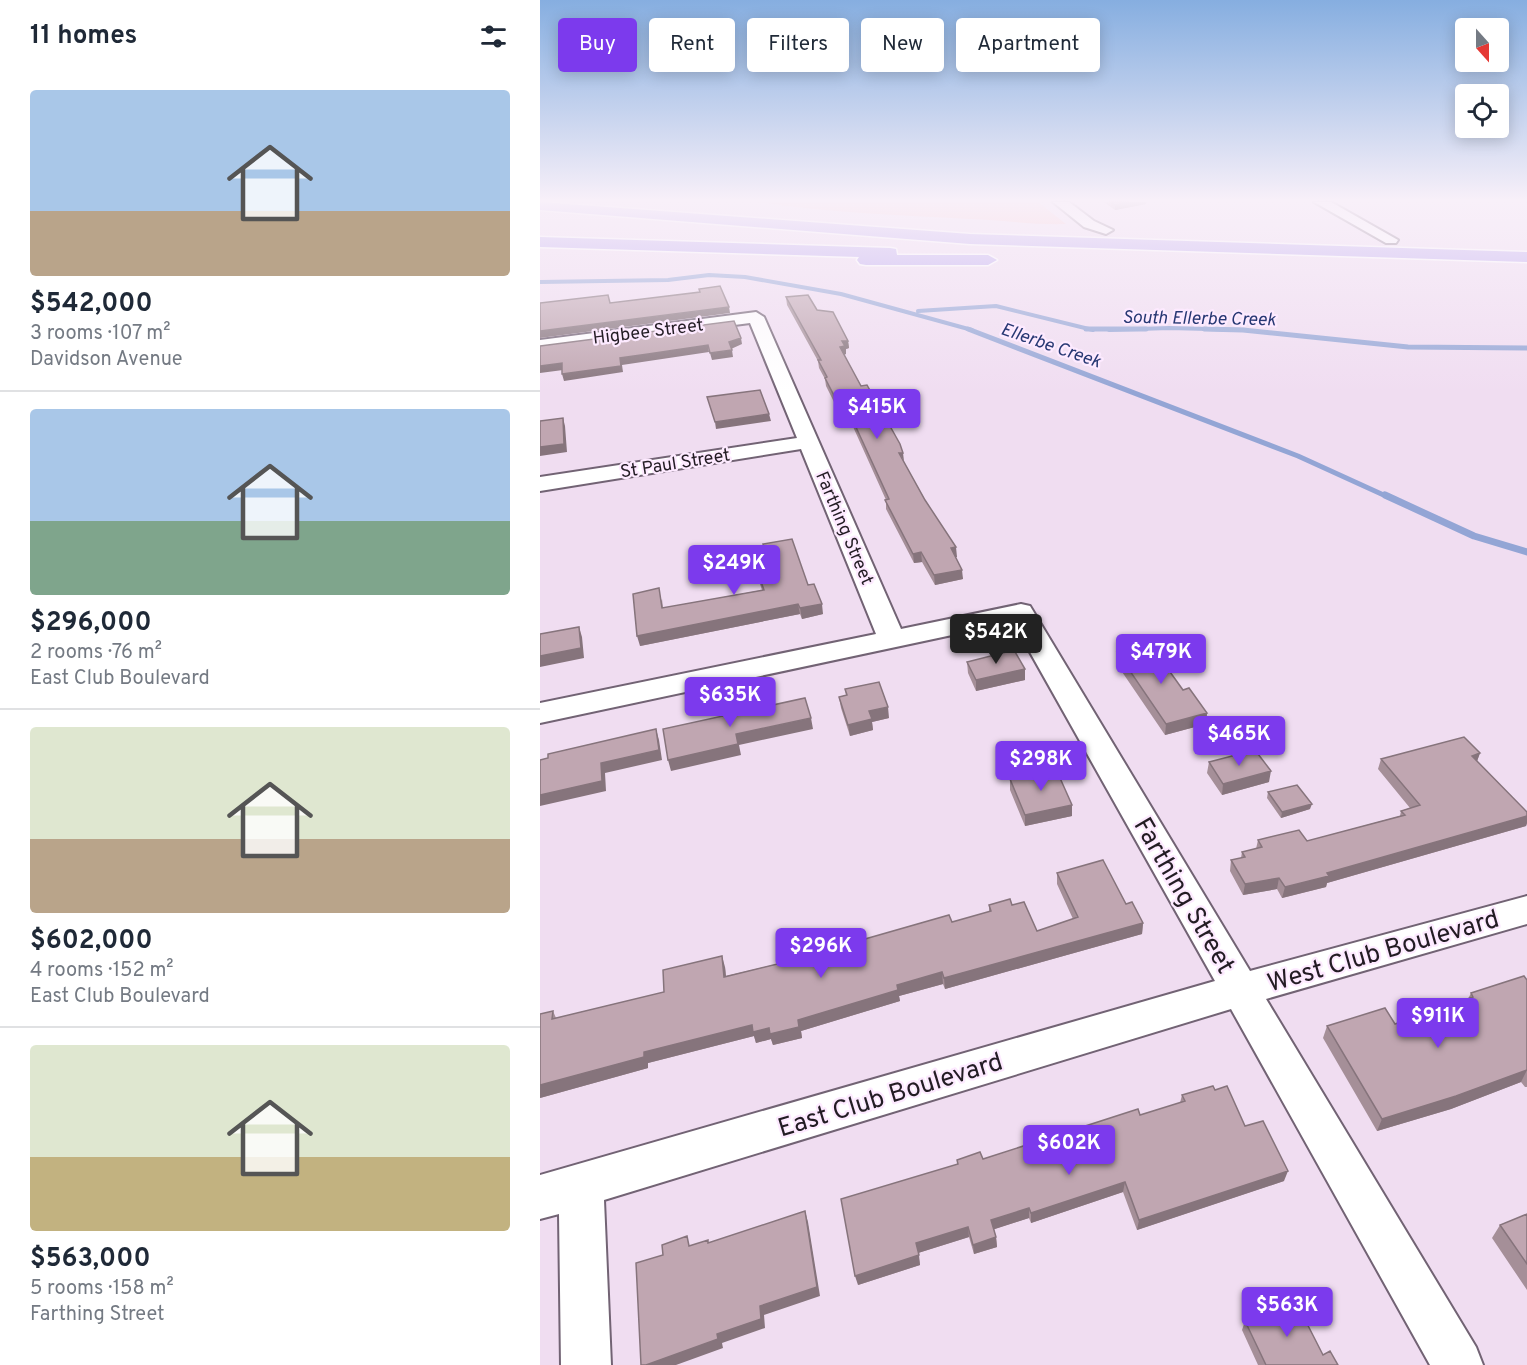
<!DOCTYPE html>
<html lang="en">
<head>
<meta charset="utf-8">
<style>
	:root { --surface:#fff; --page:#f6f6f7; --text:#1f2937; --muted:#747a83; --line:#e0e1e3; --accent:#7c3aed }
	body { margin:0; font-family:Overpass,sans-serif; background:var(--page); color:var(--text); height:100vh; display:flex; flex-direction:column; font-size:22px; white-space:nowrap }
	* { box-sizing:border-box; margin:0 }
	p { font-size:20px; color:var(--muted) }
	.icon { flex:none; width:33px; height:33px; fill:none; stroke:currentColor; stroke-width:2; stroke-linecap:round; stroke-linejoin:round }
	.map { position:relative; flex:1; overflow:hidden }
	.side { display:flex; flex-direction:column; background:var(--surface); width:540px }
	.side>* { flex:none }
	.banner { position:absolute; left:18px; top:18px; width:570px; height:54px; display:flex; gap:12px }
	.needle { width:39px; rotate:159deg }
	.buttons { position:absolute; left:915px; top:18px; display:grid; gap:12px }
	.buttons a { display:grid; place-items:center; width:54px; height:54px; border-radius:6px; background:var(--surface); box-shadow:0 3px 15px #0003; font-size:30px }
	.price { position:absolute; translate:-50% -51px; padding:0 14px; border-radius:6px; background:var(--accent); color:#fff; font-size:20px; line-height:39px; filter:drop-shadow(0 2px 3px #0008) }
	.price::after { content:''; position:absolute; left:50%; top:36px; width:18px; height:14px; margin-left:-9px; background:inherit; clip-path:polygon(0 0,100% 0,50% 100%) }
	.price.selected { background:#222; color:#fff }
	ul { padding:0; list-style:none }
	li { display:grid; align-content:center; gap:12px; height:318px; padding:0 30px }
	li+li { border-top:2px solid var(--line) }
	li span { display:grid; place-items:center; height:186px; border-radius:6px; color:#555 }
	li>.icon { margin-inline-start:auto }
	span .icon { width:108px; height:108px; fill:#fffc; stroke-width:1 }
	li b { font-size:26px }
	h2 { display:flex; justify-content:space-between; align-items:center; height:72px; padding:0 30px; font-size:26px }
	.pill { padding:0 21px; border-radius:6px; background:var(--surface); box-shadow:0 3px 15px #0003; font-size:21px; line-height:54px }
	.pill.selected { background:var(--accent); color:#fff }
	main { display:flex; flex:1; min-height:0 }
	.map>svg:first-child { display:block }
	.green { fill:#fdc2c3 }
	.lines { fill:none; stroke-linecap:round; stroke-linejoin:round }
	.stream-far2 { stroke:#93a5d5; stroke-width:4 }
	.stream-far1 { stroke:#93a5d5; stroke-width:5 }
	.stream { stroke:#93a5d5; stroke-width:7 }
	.minor-casing { stroke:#726374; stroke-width:4 }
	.highway-casing { stroke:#fff; stroke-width:3 }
	.minor { fill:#fff; fill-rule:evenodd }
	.highway { fill:#b9a5ef; fill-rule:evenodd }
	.wall { fill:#a58f98 }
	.shaded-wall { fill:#86747c }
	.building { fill:#c0a6b1; stroke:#86747c; stroke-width:1.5 }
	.labels { text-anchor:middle; stroke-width:4.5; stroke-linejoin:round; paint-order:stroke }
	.far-water-label { font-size:18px; font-style:italic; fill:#273873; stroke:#fdeaff }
	.far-street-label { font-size:18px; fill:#231c24; stroke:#fdeaff }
	.near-street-label { font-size:26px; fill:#231c24; stroke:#fdeaff }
</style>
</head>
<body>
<main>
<section class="side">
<h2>11 homes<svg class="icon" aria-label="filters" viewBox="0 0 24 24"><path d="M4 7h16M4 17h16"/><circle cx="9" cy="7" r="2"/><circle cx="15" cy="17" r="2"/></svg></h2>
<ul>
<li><span style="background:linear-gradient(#a9c7e8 65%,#b9a48a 0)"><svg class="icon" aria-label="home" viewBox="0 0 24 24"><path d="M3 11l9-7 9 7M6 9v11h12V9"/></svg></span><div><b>$542,000</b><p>3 rooms · 107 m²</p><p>Davidson Avenue</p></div></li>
<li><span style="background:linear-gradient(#a9c7e8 60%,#7fa58c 0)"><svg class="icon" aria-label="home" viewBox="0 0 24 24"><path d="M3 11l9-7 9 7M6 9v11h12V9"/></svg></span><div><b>$296,000</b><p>2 rooms · 76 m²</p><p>East Club Boulevard</p></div></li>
<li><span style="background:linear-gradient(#dfe7d0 60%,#b9a48a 0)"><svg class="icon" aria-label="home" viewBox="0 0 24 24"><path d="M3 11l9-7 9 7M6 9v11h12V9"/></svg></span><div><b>$602,000</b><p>4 rooms · 152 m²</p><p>East Club Boulevard</p></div></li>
<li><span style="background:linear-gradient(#dfe7d0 60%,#c2b280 0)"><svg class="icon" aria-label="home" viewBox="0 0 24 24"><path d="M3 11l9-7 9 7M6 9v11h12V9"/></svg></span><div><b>$563,000</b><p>5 rooms · 158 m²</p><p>Farthing Street</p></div></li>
</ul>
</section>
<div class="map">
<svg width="987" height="1365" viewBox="0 0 987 1365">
	<rect width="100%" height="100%" fill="#f0ddf1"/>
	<path class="green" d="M218 202H498L526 224C493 225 462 220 429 219 358 215 289 213 218 202Z"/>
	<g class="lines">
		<path class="stream-far2" d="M0 282 128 280 169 275 205 277 301 294 432 330
			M378 311 456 306 553 330
			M569 330 629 328 707 330"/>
		<path class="stream-far1" d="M428 329 758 456 848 497
			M546 329H606
			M664 329 703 330 868 347 987 348"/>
		<path class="stream" d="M845 495 934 536 987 552"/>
		<g class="minor-casing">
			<path id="minor" d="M513 202H529L554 221 573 230 566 234 544 227Z
				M774 202H791L858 240 856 243H846Z
				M216 312 224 317 361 629 481 604 490 606 710 971 987 896V924L726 999 936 1347 943 1365H890L691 1009 64 1200 71 1365H21L19 1214 0 1219V1175L675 981 473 622 0 723V703L336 634 261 449 0 491V477L257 438 210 323 0 350V340Z"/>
		</g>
		<g class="highway-casing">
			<path id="highway" d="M0 202 430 234 987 252V262L430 244 0 210Z
				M0 237 350 248 356 249 357 255H448L457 260 448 265H326L320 264 317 260 319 257 0 247Z"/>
		</g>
		<use href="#minor" class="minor"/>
		<use href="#highway" class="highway"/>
	</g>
	<path class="wall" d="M564 202H606V204L575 210Z
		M246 297 277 310 308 341 309 348 306 349V354L304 355 417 557H415L423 579 395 585 382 562 374 563 346 509V500L310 420 305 421 301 416 286 386 285 379 279 368 278 361 247 305Z
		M223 544 268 585 283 614 262 619 260 614 100 646 122 599 123 608 222 590 217 575 215 565 228 562Z
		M577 652 643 690 667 713 666 724 625 735 576 663Z
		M427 662 485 669V680L436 691 428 673Z
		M305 689 349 718 332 722 333 730 310 736 301 708 299 697 306 695Z
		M940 753 937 761 987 812V823L986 826 787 883 786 887 742 898 737 889 703 895 690 871 691 860 701 858 702 852 716 849 718 840 767 841 860 816 861 811 870 808 838 769 841 759Z
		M669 762 729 782 682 795 667 773Z
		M470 779 532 816 485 826 470 790Z
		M728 792 770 809 741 818 727 798Z
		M517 873 586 904 603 923 602 934 405 989 403 984 359 996 360 1001 261 1031 262 1038 233 1045 231 1039 216 1043 214 1036 108 1063V1068L0 1098 13 1011 16 1018 124 992 185 967 186 976 412 922 449 912V905H472L497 931 533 919 517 884Z
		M987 980V1087H985L981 1082 911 1109 837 1131 783 1038 787 1026 855 1024 928 999 931 993Z
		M675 1090 705 1126 744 1181 597 1230 583 1192 491 1223 489 1218 454 1229 456 1237 457 1247 434 1254 429 1237 378 1253 380 1265 318 1285 417 1165V1160L443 1159 600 1115 640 1103 642 1095Z
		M987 1214V1290L952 1238 960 1225Z
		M705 1321 783 1355 798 1365H718L702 1330Z"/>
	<path class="shaded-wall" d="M589 202H606V204L575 210V205Z
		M189 307 190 313 0 338V331Z
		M201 338 202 344 191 349 189 342Z
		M302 341H308L309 348 306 349V354L301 355 300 347Z
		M168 345 169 352 82 365 83 372 24 381 22 374 80 358Z
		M192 350 193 357 172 360 170 353Z
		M22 363 23 370 0 373V366Z
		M304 412H309L310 420 305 421Z
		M229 414 231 421 176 429 175 422Z
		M23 418 25 426 27 452 0 456V447Z
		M359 453H363L364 461Z
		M416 547 417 557 411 558V548Z
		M381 552 382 562 374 563 373 554Z
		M422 570 423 579 395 585 394 575Z
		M258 604 260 614 100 646 97 636Z
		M282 604 283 614 262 619 260 608Z
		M39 627 42 637 44 658 0 667V656Z
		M485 669V680L436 691V680Z
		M348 707 349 718 332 722 333 730 310 736 308 725 329 711Z
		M667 713 666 724 625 735 626 724Z
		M271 718 273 729 199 745 201 755 131 771 128 760 196 734Z
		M116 729 119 740 122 760 65 773 66 791 0 806V795L61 763Z
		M940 753 936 764 932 756Z
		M731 771 729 782 682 795 683 784Z
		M772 804 770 809 741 818 742 812Z
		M532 805V816L485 826V815Z
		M987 816V823L986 826 787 883 786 887 742 898 745 887 787 873Z
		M739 878 737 889 703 895 705 884Z
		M603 923 602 934 405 989 404 978Z
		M182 956 185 967 187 988 184 977Z
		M402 972 403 984 359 996 360 1001 261 1031 262 1038 233 1045 231 1039 216 1043 214 1036 108 1063V1068L0 1098V1085L104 1052 212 1025 258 1020 357 985Z
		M987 1070 981 1082 911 1109 837 1131 842 1119Z
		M748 1171 744 1181 597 1230 599 1220Z
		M585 1182 583 1192 491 1223V1213Z
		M489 1208V1218L452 1230 451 1220Z
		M265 1211 268 1222 280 1296 224 1315 225 1328 182 1343 183 1348 136 1365H106L177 1334 220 1306Z
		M428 1227 429 1237 378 1253 376 1243Z
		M456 1237 457 1247 434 1254 433 1245Z
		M379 1255 380 1265 318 1285 315 1276Z"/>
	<path class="building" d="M571 202H589L575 205Z
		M180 286 189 307 0 331V303L68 295 70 303 160 292 159 289Z
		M268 295 277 310 293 312 308 341H302L305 346 300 347 321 386 327 385 360 444 363 453H359L385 500 416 547 411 548 422 570 394 575 381 552 373 554 345 500 349 499 309 412H304L300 407 285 378 287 377 278 360H281L246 297Z
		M194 321 201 338 189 342 192 350 170 353 168 345 108 354 80 358 81 366 22 374V363L0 366V346Z
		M220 390 229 414 175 422 167 397Z
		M23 418 24 444 0 447V421Z
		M252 539 268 585 274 584 282 604 260 608 258 604 97 636 93 594 119 588 122 608 224 590 215 565 229 562 223 544Z
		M39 627 41 648 0 656V634Z
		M610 644 643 690 649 688 667 713 626 724 577 652Z
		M474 650 485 669 436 680 427 662Z
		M339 682 348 707 329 711 332 719 308 725 299 697 307 695 305 689Z
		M265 698 271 718 196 734 198 744 128 760 123 729Z
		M116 729 119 750 61 763 62 781 0 795V760L8 758V754Z
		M924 737 940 753 932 756 987 812V816L787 873 789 876 745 887 739 878 705 884 691 860 705 857 702 852 722 847 718 840 759 830 767 841 865 815 861 811 880 805 841 759Z
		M715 750 731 771 683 784 669 762Z
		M516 769 532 805 485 815 470 779Z
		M757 785 772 804 742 812 728 792Z
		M563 860 586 904 592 902 603 923 404 978 402 972 357 985 358 990 258 1020 259 1027 230 1034 229 1028 213 1032 212 1025 104 1052V1057L0 1085V1014L13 1011 12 1019 124 992 123 970 182 956 184 977 291 951 290 949 409 915 412 922 451 911 449 905 470 899 472 905 484 902 497 931 538 917 517 873Z
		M984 976 987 980V1070L916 1096 842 1119 787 1026 845 1008 855 1024 933 997 931 993Z
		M673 1086 675 1090 687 1086 705 1126 723 1121 748 1171 599 1220 585 1182 491 1213 489 1208 451 1220 456 1237 433 1245 428 1227 376 1243 379 1255 315 1276 301 1199 418 1164 417 1160 440 1152 443 1159 598 1109 600 1115 645 1101 642 1095Z
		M265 1211 277 1287 220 1306 221 1319 177 1334 178 1339 106 1365H101L96 1263 123 1255 122 1245 147 1236 149 1246 168 1240V1243Z
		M987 1214V1264L960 1225Z
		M755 1300 783 1355 790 1351 798 1365H726L705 1321Z"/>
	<linearGradient id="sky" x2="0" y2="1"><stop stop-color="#86aee0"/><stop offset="0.51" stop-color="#f8f0f9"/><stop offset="1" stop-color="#f8f0f9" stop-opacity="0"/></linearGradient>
	<rect width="987" height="393" fill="url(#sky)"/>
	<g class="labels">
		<g class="far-water-label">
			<text transform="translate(659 318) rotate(1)" y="6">South Ellerbe Creek</text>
			<text transform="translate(511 345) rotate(19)" y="6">Ellerbe Creek</text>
		</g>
		<g class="far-street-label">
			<text transform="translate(108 331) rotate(-7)" y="6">Higbee Street</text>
			<text transform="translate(135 463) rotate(-9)" y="6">St Paul Street</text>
			<text transform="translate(305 528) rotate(67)" y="6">Farthing Street</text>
		</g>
		<g class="near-street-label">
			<text transform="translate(645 895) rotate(60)" y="9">Farthing Street</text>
			<text transform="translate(843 950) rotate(-16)" y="9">West Club Boulevard</text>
			<text transform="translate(350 1094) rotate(-17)" y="9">East Club Boulevard</text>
		</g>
	</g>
</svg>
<div class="buttons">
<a><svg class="needle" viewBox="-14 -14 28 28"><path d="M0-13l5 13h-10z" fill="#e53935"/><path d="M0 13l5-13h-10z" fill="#747a83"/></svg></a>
<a><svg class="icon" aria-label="locate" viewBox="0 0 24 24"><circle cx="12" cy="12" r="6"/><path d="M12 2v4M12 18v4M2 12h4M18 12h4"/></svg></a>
</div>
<b class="price" style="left:337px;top:440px">$415K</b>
<b class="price" style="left:194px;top:596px">$249K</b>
<b class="price selected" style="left:456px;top:665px">$542K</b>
<b class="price" style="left:621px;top:685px">$479K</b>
<b class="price" style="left:190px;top:728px">$635K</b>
<b class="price" style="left:699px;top:767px">$465K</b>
<b class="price" style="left:501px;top:792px">$298K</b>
<b class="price" style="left:281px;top:979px">$296K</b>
<b class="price" style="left:898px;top:1049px">$911K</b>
<b class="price" style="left:529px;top:1176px">$602K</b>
<b class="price" style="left:747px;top:1338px">$563K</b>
<div class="banner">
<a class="pill selected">Buy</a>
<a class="pill">Rent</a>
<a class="pill">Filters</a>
<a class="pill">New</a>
<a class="pill">Apartment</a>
</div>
</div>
</main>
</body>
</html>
